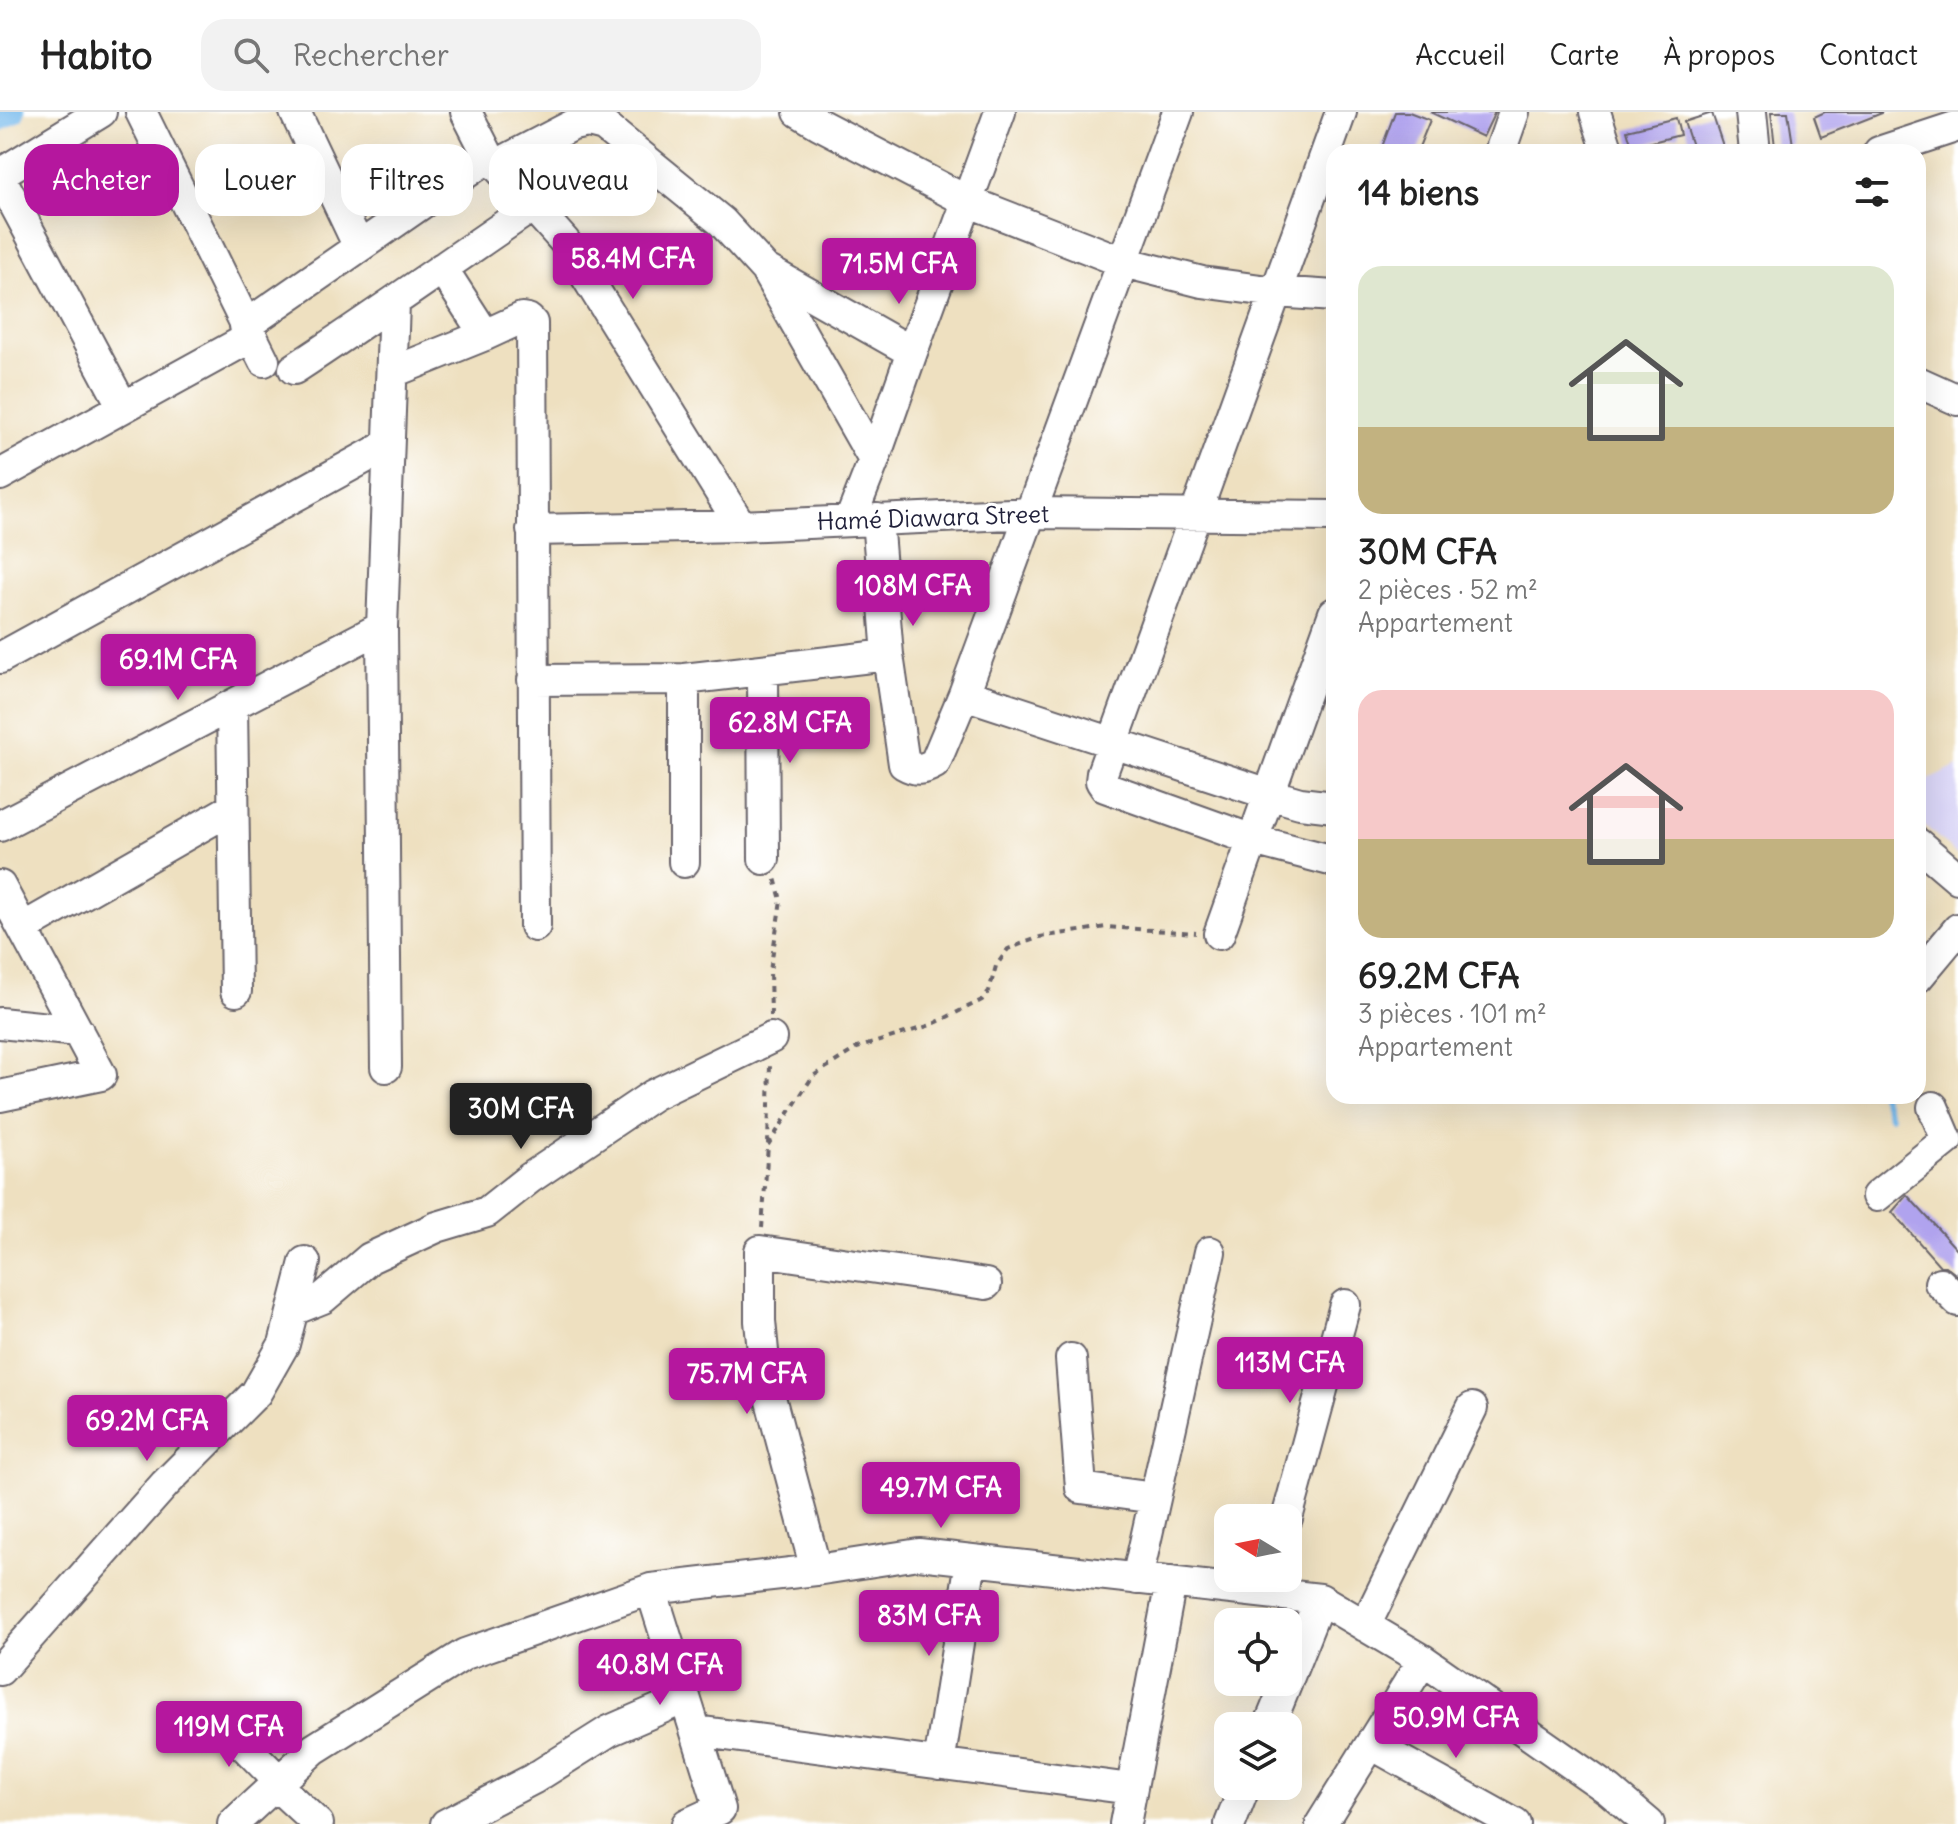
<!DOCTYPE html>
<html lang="fr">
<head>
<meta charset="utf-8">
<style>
	:root { --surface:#fff; --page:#f2f2f2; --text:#222; --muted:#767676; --line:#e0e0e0; --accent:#b5179e }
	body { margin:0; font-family:Delius,sans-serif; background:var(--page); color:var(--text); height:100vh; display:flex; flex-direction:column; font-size:30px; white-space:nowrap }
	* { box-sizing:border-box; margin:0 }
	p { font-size:26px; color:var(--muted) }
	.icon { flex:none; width:44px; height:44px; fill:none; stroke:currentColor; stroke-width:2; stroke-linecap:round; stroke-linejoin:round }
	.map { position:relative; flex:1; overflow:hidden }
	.sheet { position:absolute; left:1326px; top:32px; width:600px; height:960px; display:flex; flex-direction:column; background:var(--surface); border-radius:24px; box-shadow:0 8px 32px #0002 }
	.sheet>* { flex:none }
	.guide { position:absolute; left:24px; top:32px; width:760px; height:72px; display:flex; gap:16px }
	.needle { width:52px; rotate:280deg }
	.fabs { position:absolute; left:1214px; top:1392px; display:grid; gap:16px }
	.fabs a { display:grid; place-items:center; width:88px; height:88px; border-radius:16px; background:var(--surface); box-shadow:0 8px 32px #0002; font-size:40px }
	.price { position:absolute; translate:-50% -68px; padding:0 18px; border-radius:8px; background:var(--accent); color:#fff; font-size:26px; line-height:52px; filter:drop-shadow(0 2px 4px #0008) }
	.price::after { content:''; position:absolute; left:50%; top:48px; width:24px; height:18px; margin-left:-12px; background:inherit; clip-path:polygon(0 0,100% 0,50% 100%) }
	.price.current { background:#222; color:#fff }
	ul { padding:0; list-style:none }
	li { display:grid; align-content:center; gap:16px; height:424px; padding:0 32px }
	li span { display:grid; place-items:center; height:248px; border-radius:24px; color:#555 }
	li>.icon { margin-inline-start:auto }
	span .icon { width:144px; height:144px; fill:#fffc; stroke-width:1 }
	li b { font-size:34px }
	h2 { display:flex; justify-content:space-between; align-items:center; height:96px; padding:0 32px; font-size:34px }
	.chip { padding:0 28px; border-radius:24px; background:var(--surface); box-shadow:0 8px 32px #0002; font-size:28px; line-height:72px }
	.chip.current { background:var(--accent); color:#fff }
	header { display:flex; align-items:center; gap:48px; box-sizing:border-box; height:112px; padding:0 40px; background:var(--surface); border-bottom:2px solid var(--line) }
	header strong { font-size:38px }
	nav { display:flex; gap:44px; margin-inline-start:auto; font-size:28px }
	.search { width:560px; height:72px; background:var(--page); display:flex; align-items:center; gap:20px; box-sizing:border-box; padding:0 28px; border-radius:24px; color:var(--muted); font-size:30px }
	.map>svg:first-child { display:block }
	.built { fill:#dad6f7 }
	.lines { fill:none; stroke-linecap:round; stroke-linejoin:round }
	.stream { stroke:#76baec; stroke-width:6 }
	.canal { stroke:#76baec; stroke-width:22 }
	.building { fill:#b0a3ee }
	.minor-casing { stroke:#69646a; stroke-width:34 }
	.path { stroke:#69646a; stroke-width:4; stroke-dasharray:6 6; stroke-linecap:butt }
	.minor { stroke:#fff; stroke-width:30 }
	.labels { text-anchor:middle; stroke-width:6; stroke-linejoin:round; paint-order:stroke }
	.street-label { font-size:24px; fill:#22223b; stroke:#fff }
</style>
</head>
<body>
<header>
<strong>Habito</strong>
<div class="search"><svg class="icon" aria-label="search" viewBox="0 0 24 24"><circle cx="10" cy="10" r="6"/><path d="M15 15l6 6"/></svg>Rechercher</div>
<nav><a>Accueil</a><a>Carte</a><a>À propos</a><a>Contact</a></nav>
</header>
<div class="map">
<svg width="1958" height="1712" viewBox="0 0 1958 1712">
	<rect width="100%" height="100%" fill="#fff"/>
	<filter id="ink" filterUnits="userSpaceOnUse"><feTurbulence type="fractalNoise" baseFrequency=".0125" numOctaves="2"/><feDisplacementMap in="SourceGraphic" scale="16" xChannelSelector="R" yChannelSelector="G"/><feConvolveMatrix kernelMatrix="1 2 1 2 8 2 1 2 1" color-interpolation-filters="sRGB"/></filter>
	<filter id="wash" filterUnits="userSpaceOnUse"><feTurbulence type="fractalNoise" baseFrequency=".006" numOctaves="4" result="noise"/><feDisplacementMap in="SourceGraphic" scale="32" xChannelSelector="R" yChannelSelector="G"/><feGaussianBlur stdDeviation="1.8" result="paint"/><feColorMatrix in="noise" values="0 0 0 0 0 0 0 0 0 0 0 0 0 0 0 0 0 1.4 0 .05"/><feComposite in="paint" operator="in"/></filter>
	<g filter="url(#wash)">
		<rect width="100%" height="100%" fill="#eee0c0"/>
		<path class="built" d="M1958 654V744L1918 707V673Z"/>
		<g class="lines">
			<path class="stream" d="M1882 984 1890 1004"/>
			<path class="canal" d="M0 8 14 0"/>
		</g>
		<g id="blocks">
			<path class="building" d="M1395 0H1409L1430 8 1417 40H1395L1382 35Z
				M1430 0H1495L1483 25Z
				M1771 0H1788L1793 33 1775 35Z
				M1825 0H1882V1L1821 25 1814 5Z
				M1712 1 1725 40H1694L1684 10Z
				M1676 6 1680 23 1632 35 1627 18Z
				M1907 1083 1958 1139V1164L1945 1154H1940L1892 1100Z"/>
		</g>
	</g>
	<g filter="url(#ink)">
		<use href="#blocks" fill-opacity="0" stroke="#69646a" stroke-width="2"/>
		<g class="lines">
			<g class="minor-casing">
				<path id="minor" d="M141 0 264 249
					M295 0 359 135
					M466 0 489 45 565 130 741 414
					M799 0 819 12 967 89 1123 150 1202 170 1276 180 1334 184
					M1595 0 1608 40
					M1751 0 1755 40
					M1500 40 1514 0
					M1879 40 1958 14
					M496 53 573 13 588 10 604 14 722 110 765 157 874 348
					M0 62 101 0
					M0 65 123 295
					M442 156 485 223
					M767 158 912 240
					M245 214 489 45
					M294 257C375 204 453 148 533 94
					M393 260 485 223 522 206 528 207 532 211 535 814
					M1918 270 1958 288
					M0 363 251 225
					M877 407 888 543 904 652C916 659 923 658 935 651L964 582 1178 0
					M850 409 874 348 912 240 1000 0
					M532 418 741 414 1031 401 1334 404
					M0 546 388 333
					M763 559 764 747
					M684 567V750
					M533 568 684 567 888 543
					M964 582 1269 682 1300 691 1334 695
					M232 593 236 879
					M0 714 382 515
					M1918 732 1958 766
					M1334 749 1253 728 1105 675 1101 669 1102 661 1341 0
					M0 774 101 963 0 984
					M23 816 233 696
					M1219 822 1334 501
					M1918 865 1958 817
					M0 911 78 919
					M386 955 382 515 394 191
					M1877 1084 1947 1028 1933 995
					M1940 1171 1958 1189
					M293 1198 323 1186 370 1146 437 1115 487 1100 530 1066 653 983 771 926
					M1071 1247 1081 1376 1155 1386
					M1287 1406 1345 1193
					M816 1458 766 1270 760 1209V1139L986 1172
					M1137 1467 1210 1140
					M651 1477 720 1697 687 1712
					M1365 1514 1472 1296
					M0 1558 165 1372 256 1281 284 1232 305 1150
					M1288 1567 1320 1487
					M218 1607 279 1669
					M1269 1614 1287 1570
					M696 1619 1131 1677
					M1371 1632 1515 1712
					M939 1652 971 1448
					M276 1673 318 1712
					M233 1712 314 1637 465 1542 651 1477 816 1458 919 1442 1320 1487 1423 1548 1609 1678 1649 1712
					M446 1712 533 1667 609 1619 685 1586
					M1125 1712 1171 1470
					M1230 1712 1245 1674
					M1321 1712 1423 1548"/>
			</g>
			<path class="path" d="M771 904 770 859 781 788 775 766
				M768 1033 813 964 857 936 931 913 982 888 989 879 996 854 1008 837 1040 825 1106 815 1196 821
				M762 1116 768 1033 770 953"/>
			<use href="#minor" class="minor"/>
		</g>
	</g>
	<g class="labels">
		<g class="street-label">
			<text transform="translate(933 406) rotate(-2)" y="8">Hamé Diawara Street</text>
		</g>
	</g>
</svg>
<div class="fabs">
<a><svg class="needle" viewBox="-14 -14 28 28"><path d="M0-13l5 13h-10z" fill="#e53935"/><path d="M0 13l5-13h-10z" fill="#767676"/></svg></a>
<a><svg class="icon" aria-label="locate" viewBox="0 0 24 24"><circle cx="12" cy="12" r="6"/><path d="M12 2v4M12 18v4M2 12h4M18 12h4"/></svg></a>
<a><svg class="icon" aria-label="layers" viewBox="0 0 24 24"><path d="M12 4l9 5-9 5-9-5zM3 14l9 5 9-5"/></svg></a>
</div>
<b class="price" style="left:633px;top:189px">58.4M CFA</b>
<b class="price" style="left:899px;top:194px">71.5M CFA</b>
<b class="price" style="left:913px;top:516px">108M CFA</b>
<b class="price" style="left:178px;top:590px">69.1M CFA</b>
<b class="price" style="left:790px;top:653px">62.8M CFA</b>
<b class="price current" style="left:521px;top:1039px">30M CFA</b>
<b class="price" style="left:1290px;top:1293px">113M CFA</b>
<b class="price" style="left:747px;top:1304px">75.7M CFA</b>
<b class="price" style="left:147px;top:1351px">69.2M CFA</b>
<b class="price" style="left:941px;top:1418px">49.7M CFA</b>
<b class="price" style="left:929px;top:1546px">83M CFA</b>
<b class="price" style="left:660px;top:1595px">40.8M CFA</b>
<b class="price" style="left:1456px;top:1648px">50.9M CFA</b>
<b class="price" style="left:229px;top:1657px">119M CFA</b>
<div class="guide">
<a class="chip current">Acheter</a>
<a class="chip">Louer</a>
<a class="chip">Filtres</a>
<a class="chip">Nouveau</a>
</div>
<section class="sheet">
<h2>14 biens<svg class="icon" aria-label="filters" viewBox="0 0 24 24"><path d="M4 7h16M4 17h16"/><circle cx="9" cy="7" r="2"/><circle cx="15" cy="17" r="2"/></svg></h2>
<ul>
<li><span style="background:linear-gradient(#dfe7d0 65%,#c2b280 0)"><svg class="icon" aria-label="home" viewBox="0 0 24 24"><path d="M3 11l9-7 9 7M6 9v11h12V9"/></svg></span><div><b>30M CFA</b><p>2 pièces · 52 m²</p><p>Appartement</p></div></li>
<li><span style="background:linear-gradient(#f6c9c9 60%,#c2b280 0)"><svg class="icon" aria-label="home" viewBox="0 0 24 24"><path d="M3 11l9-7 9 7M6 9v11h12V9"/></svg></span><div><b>69.2M CFA</b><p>3 pièces · 101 m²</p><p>Appartement</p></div></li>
</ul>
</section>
</div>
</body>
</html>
